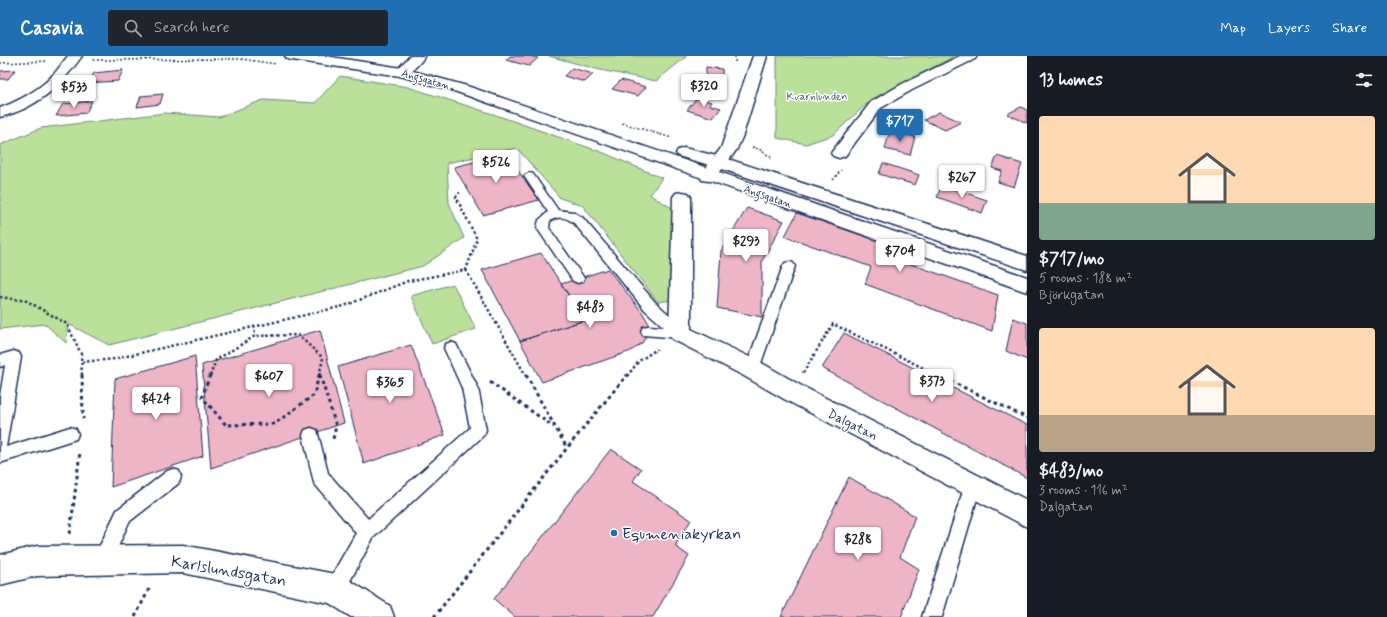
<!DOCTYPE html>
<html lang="en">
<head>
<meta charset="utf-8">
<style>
	:root { --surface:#171b24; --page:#20242c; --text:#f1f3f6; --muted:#9ea1a6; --accent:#1f6fb2 }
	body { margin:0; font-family:Mynerve,sans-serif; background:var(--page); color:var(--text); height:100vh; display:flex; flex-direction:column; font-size:15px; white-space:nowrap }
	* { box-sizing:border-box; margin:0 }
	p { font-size:13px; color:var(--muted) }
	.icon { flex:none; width:22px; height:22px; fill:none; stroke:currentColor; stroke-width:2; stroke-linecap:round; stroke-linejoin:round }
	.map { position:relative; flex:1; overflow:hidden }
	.sheet { display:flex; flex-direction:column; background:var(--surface); width:360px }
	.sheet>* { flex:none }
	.price { position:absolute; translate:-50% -34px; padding:0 9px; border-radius:4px; background:#fff; color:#222; font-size:13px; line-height:26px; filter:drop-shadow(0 1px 2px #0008) }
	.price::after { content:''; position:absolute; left:50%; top:24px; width:12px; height:9px; margin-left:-6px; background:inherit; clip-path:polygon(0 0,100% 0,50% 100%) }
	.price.selected { background:var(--accent); color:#fff }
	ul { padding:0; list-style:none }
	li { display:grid; align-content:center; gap:8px; height:212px; padding:0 12px }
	li span { display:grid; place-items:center; height:124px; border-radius:4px; color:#555 }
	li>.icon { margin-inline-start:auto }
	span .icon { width:72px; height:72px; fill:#fffc; stroke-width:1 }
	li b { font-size:17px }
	h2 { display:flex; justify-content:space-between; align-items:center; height:48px; padding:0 12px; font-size:17px }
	header { display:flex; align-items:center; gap:24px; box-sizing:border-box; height:56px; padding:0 20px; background:var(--accent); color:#fff }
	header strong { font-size:19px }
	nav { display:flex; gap:22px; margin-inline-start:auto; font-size:14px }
	.search { width:280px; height:36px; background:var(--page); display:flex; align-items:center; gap:10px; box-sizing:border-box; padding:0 14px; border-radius:4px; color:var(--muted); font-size:15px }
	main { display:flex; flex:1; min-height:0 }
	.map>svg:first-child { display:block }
	.green { fill:#bae09a; stroke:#6a887c }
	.building { fill:#eeb5c6; stroke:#1b2f5e }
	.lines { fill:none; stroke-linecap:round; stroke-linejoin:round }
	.lane-casing { stroke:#1b2f5e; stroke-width:3 }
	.street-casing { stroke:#1b2f5e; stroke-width:3 }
	.secondary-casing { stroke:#1b2f5e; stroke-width:3 }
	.path-far2 { stroke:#1b2f5e; stroke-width:1.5; stroke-dasharray:2 2; stroke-linecap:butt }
	.path-far1 { stroke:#1b2f5e; stroke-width:2.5; stroke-dasharray:2.5 2.5; stroke-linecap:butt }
	.path { stroke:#1b2f5e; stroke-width:3; stroke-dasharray:3.5 3.5; stroke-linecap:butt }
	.lane { fill:#fff; fill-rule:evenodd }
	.street { fill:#fff; fill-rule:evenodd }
	.secondary { fill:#fff; fill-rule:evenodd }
	.poi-dot { fill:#1f6fb2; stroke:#fff; stroke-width:1.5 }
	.labels { text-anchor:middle; stroke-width:3; stroke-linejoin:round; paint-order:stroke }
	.far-street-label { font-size:11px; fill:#1b2f5e; stroke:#fff }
	.far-park-label { font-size:11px; fill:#435b6d; stroke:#fff }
	.street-label { font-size:13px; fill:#1b2f5e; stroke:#fff }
	.near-poi-label { font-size:16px; fill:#1b2f5e; stroke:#fff; text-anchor:start }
	.near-street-label { font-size:16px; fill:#1b2f5e; stroke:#fff }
</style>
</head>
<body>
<header>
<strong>Casavia</strong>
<div class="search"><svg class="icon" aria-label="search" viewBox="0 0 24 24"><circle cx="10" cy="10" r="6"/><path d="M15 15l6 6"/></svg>Search here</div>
<nav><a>Map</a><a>Layers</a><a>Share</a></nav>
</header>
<main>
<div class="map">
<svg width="1027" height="561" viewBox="0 0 1027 561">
	<rect width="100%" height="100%" fill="#fff"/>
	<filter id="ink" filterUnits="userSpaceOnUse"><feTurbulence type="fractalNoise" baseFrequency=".025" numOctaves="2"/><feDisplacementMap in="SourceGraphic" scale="8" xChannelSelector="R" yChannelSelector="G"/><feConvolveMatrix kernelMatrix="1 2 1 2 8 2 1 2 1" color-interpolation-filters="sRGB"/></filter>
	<g filter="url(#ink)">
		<path class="green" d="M549 0H687L656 25 600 14Z
			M777 0H955L872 43 833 79 806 88 777 82Z
			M340 20 408 31 493 58 604 97 662 122 650 139 674 153 673 244 658 246 583 150 560 142 517 92 447 107 449 147 464 182 423 210 109 289 68 268 66 287 45 268 0 273V89L41 72 165 57 219 61 263 44 315 47Z
			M453 228 476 273 432 288 411 240Z"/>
		<path class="building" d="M510 0H529L538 2 529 10 506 4Z
			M706 11 722 13V23L706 21Z
			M572 12 593 18 585 26 564 20Z
			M15 14 8 23H0V15Z
			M123 14 118 25 88 27 94 17Z
			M621 24 646 31 638 40 612 33Z
			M163 38 160 48 137 51 141 40Z
			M697 42 712 46 710 49 721 52 713 62 687 54Z
			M92 45 86 57 56 60 63 48Z
			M1021 51 1027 54V67L1007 58Z
			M939 56 961 66 945 74 924 64Z
			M890 74 915 81 910 99 885 93Z
			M506 98 539 144 483 159 454 111Z
			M997 100 1022 108 1014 131 998 126 1002 115 992 112Z
			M883 107 919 119 915 129 879 118Z
			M942 129 987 144 982 157 937 141Z
			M747 152 784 165 762 205V261L717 252 721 195Z
			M797 157 884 187 880 197 998 239 992 275 865 228 871 211 785 180Z
			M541 197 585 264 520 285 482 214Z
			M608 213 642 256 648 266V277L642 287 631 295 542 326 520 285 585 264 561 228Z
			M1013 262 1027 267V304L1006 295Z
			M320 274 344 367 211 412 202 309Z
			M844 277 1027 369V422L822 312Z
			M411 289 445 379 364 408 338 311Z
			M195 300 203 400 111 431 115 323Z
			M611 393 641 413 633 425 691 464 675 490 689 500 653 561H515L494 543Z
			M849 421 915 460 900 501 919 513 901 561H781Z"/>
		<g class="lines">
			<g class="lane-casing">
				<path id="lane" d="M529 117 533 118 558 154 573 156 582 161 655 246 685 273 687 277 685 281 680 282 643 279 641 275 643 271 648 270 664 271 645 254 574 167C566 161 559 159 550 165L549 172 584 222 583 225 578 227 573 225 537 172 539 164 548 156 524 120Z
					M789 206 793 207 795 210 759 313 757 317 752 319 747 317 745 313 783 210 785 207Z
					M451 286 456 288 478 332 486 374 484 379 373 482 342 540 335 543 328 540 325 533 328 526 356 477 314 427 303 379 305 374 311 372 317 374 328 417 368 463 470 372 462 332 444 292 446 288Z
					M14 295 19 297 21 301 6 391 70 371 76 373 78 378 76 383 0 407V340L5 309 0 311V299Z
					M173 413 179 415 181 421 179 427 129 466 109 511 102 513 95 511 93 504 117 454 167 415Z
					M973 421 979 423 981 429 942 561H922L965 429 967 423Z"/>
			</g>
			<g class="street-casing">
				<path id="street" d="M68 0H82C61 30 36 53 0 61V52C18 45 38 35 52 20 58 14 62 7 68 0Z
					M410 0H425C418 9 408 22 397 19L395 16Z
					M753 0H767L743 79 737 93 714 124 708 125 702 124 700 120 721 92Z
					M960 0H977L975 3 912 34 881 52 845 100 839 102 833 100 831 97 871 46 902 28Z
					M682 136 688 137 691 141V273L760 306 800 329 1027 444V471L784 343 744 320 672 283 669 277 673 141 676 137Z
					M183 489 335 518 346 522 390 550 394 561H351L329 547 183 517 37 520 0 529V499L37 490Z"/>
			</g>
			<g class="secondary-casing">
				<path id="secondary" d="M285 0H325L402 12 467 30 1027 221V236L457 36 400 20 292 4 287 3Z
					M684 92 725 102 1027 200V214L713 110 678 100 676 97 678 94Z"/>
			</g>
			<path class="path-far2" d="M735 0V7
				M93 4 241 3 276 8
				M0 7 48 5
				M622 67 672 82
				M752 91 759 93 772 102 771 103
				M833 124 841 114
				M459 138 460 136"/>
			<path class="path-far1" d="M466 214 526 320
				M0 241 27 245 67 268 81 298 82 320
				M254 270 255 280
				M82 306 114 303 344 250 408 225 466 214 477 183 456 141 459 137
				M803 317 833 268 940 320
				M210 320 216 304 255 280 298 279 323 302 319 320
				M627 320 639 305 657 293"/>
			<path class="path" d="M82 319 83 363
				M210 319 202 341 226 369 274 368 314 339 319 319
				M320 319 336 370 333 383
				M526 319 567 392
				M938 319 1027 362
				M490 326 554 371
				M70 478 80 396
				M135 561 150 531
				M434 561 567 392 627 319"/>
			<use href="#lane" class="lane"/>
			<use href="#street" class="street"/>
			<use href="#secondary" class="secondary"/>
		</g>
	</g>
	<circle class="poi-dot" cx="614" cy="477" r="4"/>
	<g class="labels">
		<g class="far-street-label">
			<text transform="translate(426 23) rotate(16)" y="4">Ängsgatan</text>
			<text transform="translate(768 140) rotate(19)" y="4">Ängsgatan</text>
		</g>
		<g class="far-park-label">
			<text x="817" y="44">Kvarnlunden</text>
		</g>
		<g class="street-label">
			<text transform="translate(853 368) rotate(27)" y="5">Dalgatan</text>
		</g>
		<g class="near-poi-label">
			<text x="622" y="483">Equmeniakyrkan</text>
		</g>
		<g class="near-street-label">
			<text transform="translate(229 514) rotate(10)" y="6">Karlslundsgatan</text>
		</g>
	</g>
</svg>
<b class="price" style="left:704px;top:52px">$320</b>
<b class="price" style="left:74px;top:53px">$533</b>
<b class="price selected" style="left:900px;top:87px">$717</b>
<b class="price" style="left:496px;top:128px">$526</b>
<b class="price" style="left:962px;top:143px">$267</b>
<b class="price" style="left:746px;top:207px">$293</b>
<b class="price" style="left:900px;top:217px">$704</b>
<b class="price" style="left:590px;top:273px">$483</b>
<b class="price" style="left:269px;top:342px">$607</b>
<b class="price" style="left:932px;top:347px">$373</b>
<b class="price" style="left:390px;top:348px">$365</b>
<b class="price" style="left:156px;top:365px">$424</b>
<b class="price" style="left:858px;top:505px">$288</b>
</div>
<section class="sheet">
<h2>13 homes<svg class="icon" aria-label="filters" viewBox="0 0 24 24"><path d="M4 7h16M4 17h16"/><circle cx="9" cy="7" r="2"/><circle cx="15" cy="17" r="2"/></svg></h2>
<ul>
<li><span style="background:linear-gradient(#ffd9b3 70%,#7fa58c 0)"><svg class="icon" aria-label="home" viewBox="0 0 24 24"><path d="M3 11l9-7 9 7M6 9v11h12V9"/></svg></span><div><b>$717/mo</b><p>5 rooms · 188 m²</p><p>Björkgatan</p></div></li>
<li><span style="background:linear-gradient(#ffd9b3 70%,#b9a48a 0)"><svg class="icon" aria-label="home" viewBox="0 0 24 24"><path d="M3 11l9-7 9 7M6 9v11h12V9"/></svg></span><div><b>$483/mo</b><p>3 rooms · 116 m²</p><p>Dalgatan</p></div></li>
</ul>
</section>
</main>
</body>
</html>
